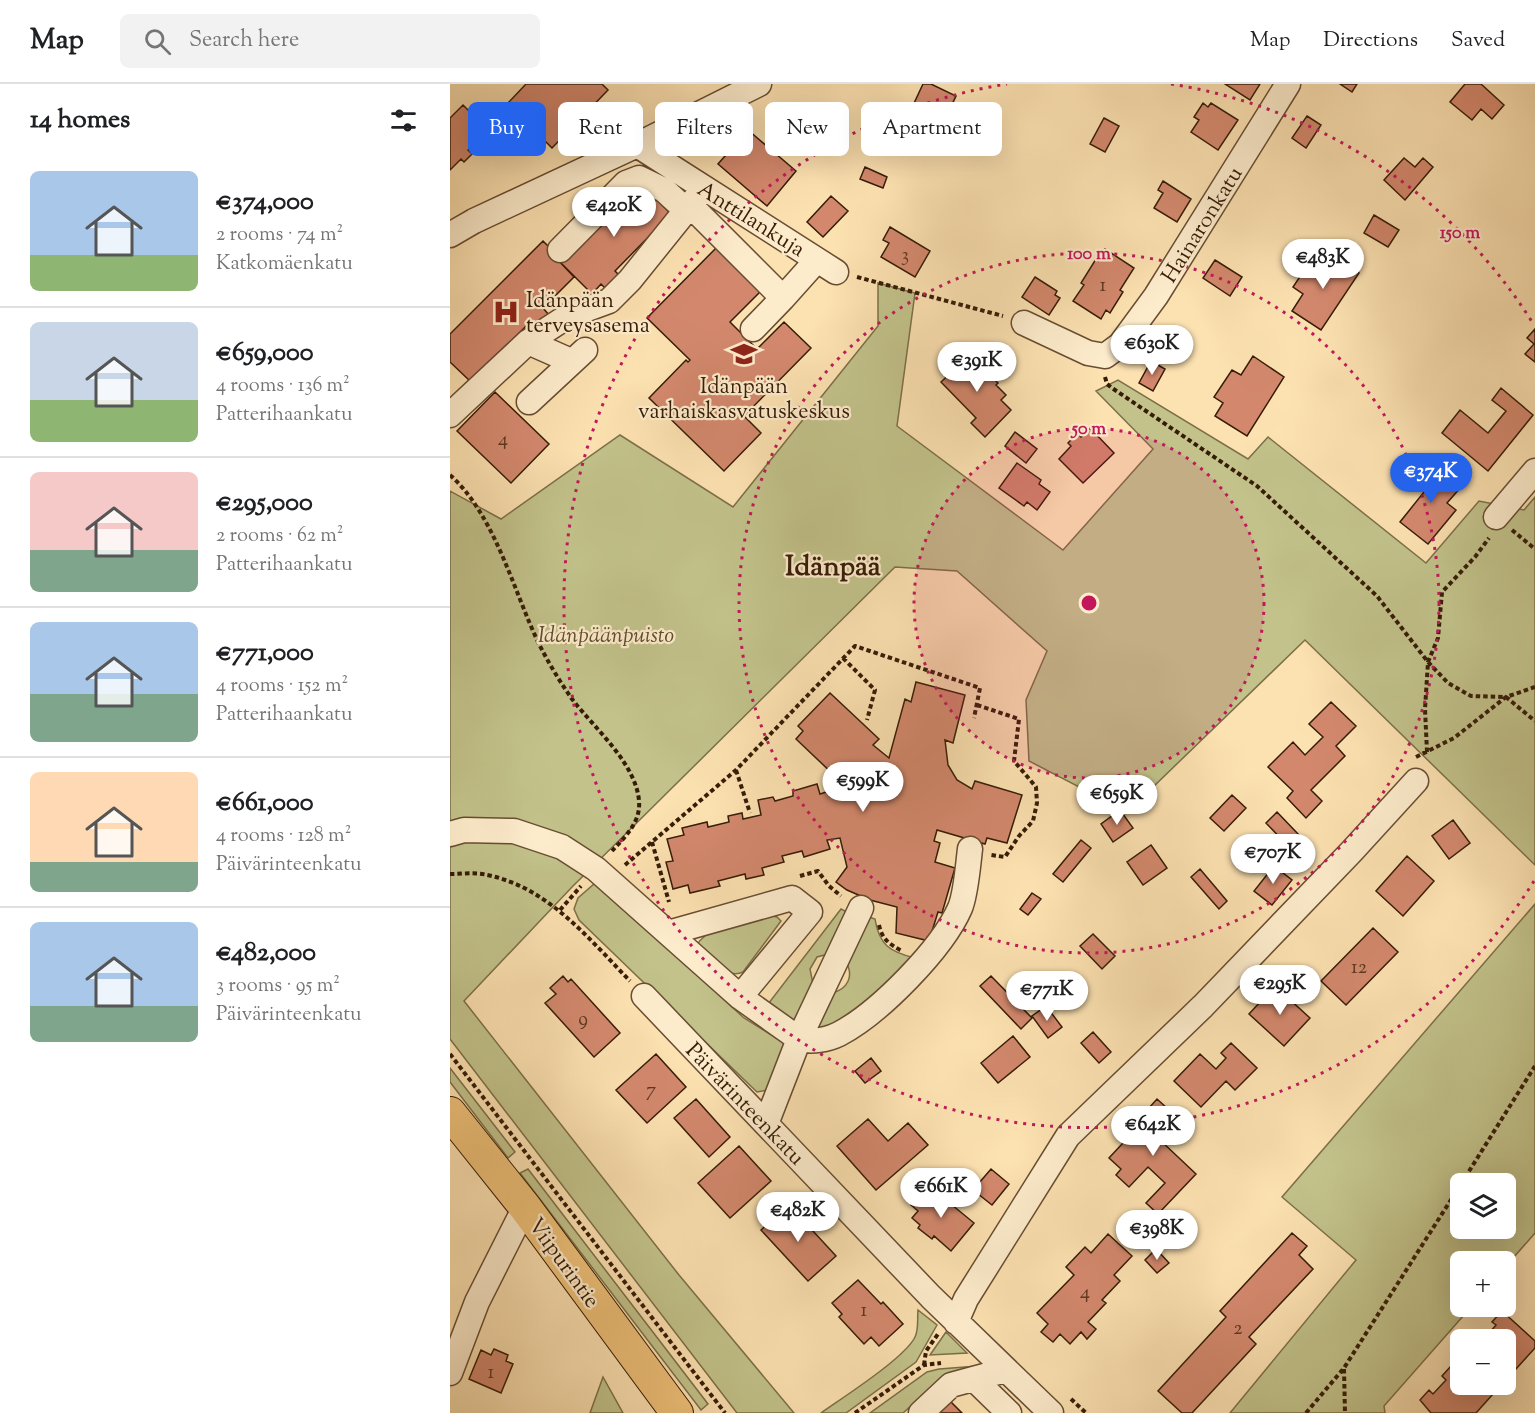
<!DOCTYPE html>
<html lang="en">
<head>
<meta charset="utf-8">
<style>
	:root { --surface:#fff; --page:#f2f2f2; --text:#202124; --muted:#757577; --line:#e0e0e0; --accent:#2563eb }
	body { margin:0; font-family:"Sorts Mill Goudy",serif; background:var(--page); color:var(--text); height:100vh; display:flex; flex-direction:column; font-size:22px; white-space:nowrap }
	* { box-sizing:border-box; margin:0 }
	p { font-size:20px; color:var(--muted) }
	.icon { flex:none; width:33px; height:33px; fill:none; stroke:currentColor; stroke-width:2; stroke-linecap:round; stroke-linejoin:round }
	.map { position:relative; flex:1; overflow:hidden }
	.sheet { display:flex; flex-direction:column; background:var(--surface); width:450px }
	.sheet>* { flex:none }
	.guide { position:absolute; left:18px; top:18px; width:570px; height:54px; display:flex; gap:12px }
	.tools { position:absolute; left:1000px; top:1089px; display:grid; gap:12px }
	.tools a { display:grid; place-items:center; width:66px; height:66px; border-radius:9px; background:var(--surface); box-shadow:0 6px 24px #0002; font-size:30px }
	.price { position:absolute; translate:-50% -51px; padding:0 14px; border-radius:21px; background:#fff; color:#222; font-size:20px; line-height:39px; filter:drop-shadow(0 2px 3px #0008) }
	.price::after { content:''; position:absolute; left:50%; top:36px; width:18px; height:14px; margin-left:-9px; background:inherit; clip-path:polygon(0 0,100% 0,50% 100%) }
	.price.selected { background:var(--accent); color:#fff }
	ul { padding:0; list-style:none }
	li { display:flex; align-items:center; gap:18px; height:150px; padding:0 30px }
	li+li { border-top:2px solid var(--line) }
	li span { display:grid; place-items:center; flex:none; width:168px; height:120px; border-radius:9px; color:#555 }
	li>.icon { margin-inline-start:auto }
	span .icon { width:72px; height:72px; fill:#fffc; stroke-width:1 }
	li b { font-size:26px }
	h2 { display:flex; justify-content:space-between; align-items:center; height:72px; padding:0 30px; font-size:26px }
	.chip { padding:0 21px; border-radius:9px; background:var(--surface); box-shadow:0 6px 24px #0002; font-size:21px; line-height:54px }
	.chip.selected { background:var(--accent); color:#fff }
	header { display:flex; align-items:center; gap:36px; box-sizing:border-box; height:84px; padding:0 30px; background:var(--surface); border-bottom:2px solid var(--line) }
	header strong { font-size:28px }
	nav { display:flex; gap:33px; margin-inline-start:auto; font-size:21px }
	.search { width:420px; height:54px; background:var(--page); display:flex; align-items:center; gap:15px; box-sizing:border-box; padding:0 21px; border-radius:9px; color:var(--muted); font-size:22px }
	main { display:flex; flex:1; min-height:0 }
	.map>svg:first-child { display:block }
	.green { fill:#c2c28a; stroke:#7c6f48; stroke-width:1.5; fill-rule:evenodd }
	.building { fill:#d3886d; stroke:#361c07; stroke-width:1.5 }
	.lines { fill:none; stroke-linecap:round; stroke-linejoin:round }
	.minor-casing { stroke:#684d32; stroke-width:27 }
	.major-casing { stroke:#361c07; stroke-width:34 }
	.path { stroke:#361c07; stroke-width:4; stroke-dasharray:4.5 3; stroke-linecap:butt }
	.minor { stroke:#fdeccc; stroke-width:24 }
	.major { stroke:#eec078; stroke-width:32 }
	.ring { fill:none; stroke:#c2185b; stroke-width:3; stroke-dasharray:3 6 }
	.labels { text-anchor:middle; stroke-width:4.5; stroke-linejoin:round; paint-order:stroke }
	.number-label { font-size:20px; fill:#5d3720 }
	.street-label { font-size:22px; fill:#361c07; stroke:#fdeccc }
	.poi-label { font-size:22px; fill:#361c07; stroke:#fdeccc; text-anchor:start }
	.park-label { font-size:22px; font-style:italic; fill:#604e2e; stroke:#fdeccc }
	.district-label { font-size:28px; font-weight:bold; fill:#361c07; stroke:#fdeccc }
	.centre { fill:#c2185b; stroke:#fdeccc; stroke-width:3 }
	.ring-label { font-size:18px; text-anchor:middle; font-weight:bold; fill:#c2185b; stroke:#fdeccc; stroke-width:4.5; stroke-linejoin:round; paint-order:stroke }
</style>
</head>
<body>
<header>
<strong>Map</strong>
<div class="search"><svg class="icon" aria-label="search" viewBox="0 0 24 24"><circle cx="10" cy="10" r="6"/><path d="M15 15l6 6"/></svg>Search here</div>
<nav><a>Map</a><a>Directions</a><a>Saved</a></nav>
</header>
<main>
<section class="sheet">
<h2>14 homes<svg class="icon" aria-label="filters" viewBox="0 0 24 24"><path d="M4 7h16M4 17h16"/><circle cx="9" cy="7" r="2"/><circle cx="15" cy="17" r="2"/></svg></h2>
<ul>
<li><span style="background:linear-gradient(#a9c7e8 70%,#8fb573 0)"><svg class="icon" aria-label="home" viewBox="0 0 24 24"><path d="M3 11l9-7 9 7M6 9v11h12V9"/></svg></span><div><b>€374,000</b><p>2 rooms · 74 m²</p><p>Katkomäenkatu</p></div></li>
<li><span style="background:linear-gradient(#c9d6e8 65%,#8fb573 0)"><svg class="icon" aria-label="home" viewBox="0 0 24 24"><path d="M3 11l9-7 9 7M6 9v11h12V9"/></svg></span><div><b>€659,000</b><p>4 rooms · 136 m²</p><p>Patterihaankatu</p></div></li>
<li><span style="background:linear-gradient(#f6c9c9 65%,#7fa58c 0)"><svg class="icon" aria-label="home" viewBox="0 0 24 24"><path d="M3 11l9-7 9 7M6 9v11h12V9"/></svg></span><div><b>€295,000</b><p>2 rooms · 62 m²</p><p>Patterihaankatu</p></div></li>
<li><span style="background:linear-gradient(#a9c7e8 60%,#7fa58c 0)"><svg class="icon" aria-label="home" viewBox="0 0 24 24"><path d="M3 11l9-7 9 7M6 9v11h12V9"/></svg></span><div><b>€771,000</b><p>4 rooms · 152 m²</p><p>Patterihaankatu</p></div></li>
<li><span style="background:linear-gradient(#ffd9b3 75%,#7fa58c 0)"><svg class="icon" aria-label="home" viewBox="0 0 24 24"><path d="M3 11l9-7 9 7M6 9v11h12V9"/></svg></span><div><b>€661,000</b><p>4 rooms · 128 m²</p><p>Päivärinteenkatu</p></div></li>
<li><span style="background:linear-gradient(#a9c7e8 70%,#7fa58c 0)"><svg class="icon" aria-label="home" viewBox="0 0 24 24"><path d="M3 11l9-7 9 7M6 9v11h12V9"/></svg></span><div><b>€482,000</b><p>3 rooms · 95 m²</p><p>Päivärinteenkatu</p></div></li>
</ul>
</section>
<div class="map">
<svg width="1085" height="1329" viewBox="0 0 1085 1329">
	<rect width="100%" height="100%" fill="#fce1b1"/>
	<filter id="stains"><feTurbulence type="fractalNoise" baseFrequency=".00333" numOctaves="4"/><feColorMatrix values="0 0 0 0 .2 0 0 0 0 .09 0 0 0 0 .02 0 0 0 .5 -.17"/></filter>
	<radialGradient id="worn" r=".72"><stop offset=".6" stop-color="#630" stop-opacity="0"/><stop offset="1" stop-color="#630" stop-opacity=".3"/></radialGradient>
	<path class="green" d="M428 199 465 209 447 342 613 466 703 365 646 307 668 296 798 375 818 353 976 479 1029 417 1074 426 1085 413V781L855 556 703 703 660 719 579 677 576 616 597 567 507 487 445 483 122 803 14 917 229 1191 344 1329H287L0 955V407L51 435 170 351 283 423 428 242Z
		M144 800 162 812 294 934 339 962 323 1005 307 1008 129 836 124 825 128 814Z
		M1085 820V1149L1056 1182V1178H1011V1222L1021 1223 934 1322 935 1329H780L906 1176 832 1113ZM1011 1100H1056V1144H1011Z
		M391 825 401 830 382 869 367 873 360 885 363 900 351 943 315 924Z
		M313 830 327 833 331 837 293 888C276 896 259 873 246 862 261 839 288 837 313 830Z
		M416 832 425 835C429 861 440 868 465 874L403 933 362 950 382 909C398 905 404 892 396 878Z
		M0 984 65 1068 58 1074 0 998Z
		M78 1085 258 1320 251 1326 70 1089Z
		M468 1226 487 1241 466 1278 396 1329H371C392 1314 455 1274 465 1253 469 1245 467 1235 468 1226Z
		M496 1248 517 1269 480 1271Z
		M528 1282 490 1296 453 1329H420L477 1288 489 1285Z
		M153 1293 173 1329H140Z"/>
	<path class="building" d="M76 0H152L158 6 102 64 89 51 95 45 73 24 68 29 58 19Z
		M473 0H481L506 12 483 60 452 45Z
		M775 0H810L800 16Z
		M890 0H907L902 8Z
		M1015 0H1031L1054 21 1042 35 1031 25 1022 36 1000 18Z
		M753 19 758 23 761 19 788 36 768 66 741 48 749 36 744 33Z
		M13 21 38 46 18 66 22 70 14 78 11 75 0 86V34Z
		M857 32 871 41 856 64 842 54Z
		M654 34 669 42 655 68 640 60Z
		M298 46 346 87 317 122 268 80Z
		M954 74 965 83 973 74 983 83 955 116 934 96Z
		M415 83 437 93 433 104 410 95Z
		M187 96 221 130 165 187 171 193 158 207 151 200 142 210 108 176Z
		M713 97 741 115 727 138 704 124 713 109 708 106Z
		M381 112 398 127 373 153 357 138Z
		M924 131 949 146 938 163 914 149Z
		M440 143 480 167 465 193 431 173 439 159 433 156Z
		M93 157 110 174 108 176 124 193 93 224 99 231 86 245 80 238 21 298 0 278V250Z
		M269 161 313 205 280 238 307 265 334 238 361 264 295 331 292 330 311 349 274 387 199 314 236 276 238 278 240 276 197 234Z
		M655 165 684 184 670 206 673 208 660 229 656 226 651 235 623 217 634 201 631 199 646 175 648 177Z
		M881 170 909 189 871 246 842 227 853 210 843 203 859 179 870 187Z
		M765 176 792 193 780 212 753 194Z
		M585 193 607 207 605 211 610 214 599 231 572 213Z
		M1085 245V278L1075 270 1084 260 1077 254Z
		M512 267 527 282 529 280 548 299 546 301 556 311 551 316 561 326 535 353 521 339 526 334 491 298 505 285 499 279Z
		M803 272 834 293 797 352 765 332 773 319 764 313 782 286 791 291Z
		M701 277 715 285 703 307 689 299Z
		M1051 304 1083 331 1038 387 992 349 1010 326 1038 349 1056 327 1042 316Z
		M45 308 99 360 61 399 7 347Z
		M640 344 664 369 633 399 609 375 621 362 618 359 628 349 631 353Z
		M565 348 587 365 576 379 555 362Z
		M978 376 1011 403 997 419 1006 426 978 460 950 438 978 403 965 393Z
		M567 379 591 396 589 400 600 408 587 426 577 418 574 422 549 404Z
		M466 598 515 611 503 659 495 656 498 681 507 696 522 705 525 697 572 711 557 759 537 754 535 760 487 746 484 757 490 759 485 778 505 784 492 829 488 828 479 857 446 849 447 823 420 816 397 806 386 798 397 783 390 754 377 756 380 765 354 773 352 767 332 772 334 778 312 784 314 791 296 795 295 790 268 797 270 802 240 809 238 801 223 805 216 778 223 777 217 755 234 751 232 744 257 738 258 743 279 738 278 732 292 729 293 735 311 731 308 716 323 713 325 717 343 712V707L367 700 370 710 389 704 386 693 346 655 353 647 348 642 380 609 429 655 423 661 439 674 455 615 461 618Z
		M881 618 906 642 886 662 895 672 861 706 872 717 856 734 837 714 843 707 818 683 843 658 855 671 873 653 859 640Z
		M782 711 796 724 774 747 760 734Z
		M670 726 683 744 663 758 651 740Z
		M827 728 849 751 838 762 816 739Z
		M1003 736 1020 759 999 775 982 752Z
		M631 756 641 764 613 798 603 790Z
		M701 761 717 784 693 801 677 778Z
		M957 772 984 797 953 832 926 807Z
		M824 782 842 796 822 821 804 807Z
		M750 785 777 817 769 825 741 793Z
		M582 809 591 815 578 831 570 825Z
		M923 844 948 868 896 921 871 897Z
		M643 850 665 872 652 885 630 862Z
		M113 892 118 898 121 895 170 949 144 973 95 919 106 910 100 904Z
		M541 892 582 934 571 945 530 902Z
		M825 902 860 934 834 962 799 930Z
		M596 922 612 943 598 954 582 932Z
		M643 948 661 968 649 979 631 959Z
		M563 952 580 973 548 999 531 979Z
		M781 959 807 984 785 1006 776 997 751 1023 724 997 750 970 766 985 776 974 771 969Z
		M206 970 236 1003 197 1039 166 1006Z
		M421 974 431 987 415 999 405 987Z
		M246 1015 280 1053 259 1073 224 1034Z
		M707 1015 729 1035 710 1056 746 1090 708 1130 696 1119 715 1099 698 1083 679 1103 666 1091 671 1085 659 1074 701 1029 698 1025Z
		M418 1035 438 1057 458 1039 478 1061 426 1106 387 1062Z
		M289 1062 321 1097 280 1134 248 1099Z
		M541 1085 559 1100 542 1121 523 1106Z
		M473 1106 481 1112 485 1107 524 1139 501 1167 484 1152 482 1155 468 1144 470 1141 462 1134 468 1127 461 1121Z
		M339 1121 386 1172 358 1197 311 1146Z
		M842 1149 857 1162 849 1171 863 1185 799 1253 806 1260 742 1329H732L708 1307 776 1233 770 1227Z
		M658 1150 682 1172 664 1191 670 1197 652 1216 656 1219 638 1238 646 1245 637 1255 631 1248 620 1260 610 1250 603 1258 591 1248 598 1240 587 1229 624 1191 616 1183 635 1163 641 1169Z
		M706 1165 719 1179 707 1189 695 1176Z
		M408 1196 431 1220 433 1218 453 1240 429 1262 421 1253 414 1260 389 1233 392 1230 382 1219Z
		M1052 1227 1085 1257V1264L1056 1296V1256H1026L1030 1251 1034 1255 1046 1241 1042 1238Z
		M44 1265 58 1271 56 1277 63 1280 51 1309 19 1295 31 1266 41 1271Z
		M1011 1271V1300H1052L1026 1329H981L970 1316 979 1306 983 1310 996 1296 992 1292Z
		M499 1316 512 1329H486Z"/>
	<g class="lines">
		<g class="minor-casing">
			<path id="minor" d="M187 61 386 188
				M240 121 333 214 367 176
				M0 151 24 137 187 61 309 0
				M110 166 176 99 189 94 214 106 236 126
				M574 239 638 269 655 272 670 261 706 212 838 0
				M303 245 333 214
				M78 258 121 277
				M79 318 135 266
				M0 331 78 258 118 232 159 217 180 196 254 104
				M1046 433 1085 387
				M0 750 14 746 64 747 112 763 146 785 290 913 349 955C362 958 377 956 389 950 429 929 492 865 510 824 516 810 518 781 520 765
				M218 849 342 814 360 828 290 913
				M194 912 481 1213 601 1329
				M316 1040 349 955 411 824
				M506 1238 516 1215 618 1052 753 922 902 767 966 697
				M0 1289 27 1218 75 1123
				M524 1295 559 1329
				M471 1329 501 1301 556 1286"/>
		</g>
		<g class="major-casing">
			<path id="major" d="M0 1029 75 1123 227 1329"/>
		</g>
		<path class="path" d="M407 193 553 232
			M655 293 657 300 662 304 807 402 927 512 978 578 998 599 1021 612 1056 613 1085 637
			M0 391C45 431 63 506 89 560 98 578 110 598 122 615 144 644 186 679 189 717 191 738 175 753 162 767
			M1062 446 1085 465
			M393 574 425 606 417 636
			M527 621 569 635 564 677 586 703 587 719 583 737 569 752 555 773 541 771
			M977 668 975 625 978 578 988 554 992 508 1025 473 1039 454
			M966 673 1004 654 1056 613 1085 603
			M286 686 300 729
			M202 758 219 818
			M175 781 286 686 405 562 530 604 524 634
			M0 790C12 790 26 788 37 791 98 803 139 855 180 897
			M350 792 368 787 379 802 391 812
			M110 826 131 802
			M429 841C432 855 439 860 452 867
			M0 970 275 1329
			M1011 1100 1085 982
			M474 1281 476 1267 488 1250
			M894 1285 895 1329
			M621 1315 636 1329
			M405 1329 474 1281 491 1279
			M856 1329 894 1284 1011 1100"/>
		<use href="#minor" class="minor"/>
		<use href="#major" class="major"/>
	</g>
	<circle cx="639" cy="519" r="175" fill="#c2185b" fill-opacity=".12"/>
	<g class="ring">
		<circle cx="639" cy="519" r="175"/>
		<circle cx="639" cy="519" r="350"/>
		<path d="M1084 797A525 525 0 1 1 557 0M721 0A525 525 0 0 1 1084 241"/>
	</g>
	<defs>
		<g id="hospital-bare" transform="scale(2.07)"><path d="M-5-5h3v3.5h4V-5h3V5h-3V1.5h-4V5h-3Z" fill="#8f2418" stroke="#fdeccc" stroke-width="2.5" paint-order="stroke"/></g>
		<g id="school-bare" transform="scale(2.07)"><path d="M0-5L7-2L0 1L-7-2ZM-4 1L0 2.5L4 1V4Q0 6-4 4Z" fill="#8f2418" stroke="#fdeccc" stroke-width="2.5" paint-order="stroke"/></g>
	</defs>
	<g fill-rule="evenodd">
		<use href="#hospital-bare" x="56" y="228"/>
		<use href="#school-bare" x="294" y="270"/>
	</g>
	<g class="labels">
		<g class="number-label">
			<text x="455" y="177">3</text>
			<text x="653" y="207">1</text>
			<text x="53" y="361">4</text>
			<text x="909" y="889">12</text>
			<text x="133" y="941">9</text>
			<text x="201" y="1012">7</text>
			<text x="635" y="1214">4</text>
			<text x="414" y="1232">1</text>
			<text x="788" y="1250">2</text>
			<text x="41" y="1294">1</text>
		</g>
		<g class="street-label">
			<text transform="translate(302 134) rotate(32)" y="8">Anttilankuja</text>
			<text transform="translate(751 140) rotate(-58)" y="8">Hainaronkatu</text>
			<text transform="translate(296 1019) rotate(46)" y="8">Päivärinteenkatu</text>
			<text transform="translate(115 1178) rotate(54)" y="8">Viipurintie</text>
		</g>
		<g class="poi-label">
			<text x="76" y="223">Idänpään<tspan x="76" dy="25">terveysasema</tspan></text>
			<text x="294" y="309" text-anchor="middle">Idänpään<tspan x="294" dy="25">varhaiskasvatuskeskus</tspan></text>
		</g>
		<g class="park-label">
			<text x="156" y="558">Idänpäänpuisto</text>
		</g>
		<g class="district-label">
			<text x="383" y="491">Idänpää</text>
		</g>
	</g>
	<circle cx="639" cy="519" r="9" class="centre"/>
	<g class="ring-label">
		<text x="1010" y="154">150 m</text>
		<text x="639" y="175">100 m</text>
		<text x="639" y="350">50 m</text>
	</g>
	<rect width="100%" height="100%" filter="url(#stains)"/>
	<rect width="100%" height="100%" fill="url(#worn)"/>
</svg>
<div class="tools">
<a><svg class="icon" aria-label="layers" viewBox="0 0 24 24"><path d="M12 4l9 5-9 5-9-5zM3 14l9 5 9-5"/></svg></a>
<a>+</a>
<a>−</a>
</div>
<b class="price" style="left:164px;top:154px">€420K</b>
<b class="price" style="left:873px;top:206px">€483K</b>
<b class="price" style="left:702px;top:292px">€630K</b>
<b class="price" style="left:527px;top:309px">€391K</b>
<b class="price selected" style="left:981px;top:420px">€374K</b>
<b class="price" style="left:413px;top:729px">€599K</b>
<b class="price" style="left:667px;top:742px">€659K</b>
<b class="price" style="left:823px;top:801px">€707K</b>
<b class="price" style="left:830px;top:932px">€295K</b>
<b class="price" style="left:597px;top:938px">€771K</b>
<b class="price" style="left:703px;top:1073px">€642K</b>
<b class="price" style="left:491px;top:1135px">€661K</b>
<b class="price" style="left:348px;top:1159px">€482K</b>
<b class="price" style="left:707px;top:1177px">€398K</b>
<div class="guide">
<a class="chip selected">Buy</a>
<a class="chip">Rent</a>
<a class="chip">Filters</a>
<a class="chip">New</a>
<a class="chip">Apartment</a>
</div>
</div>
</main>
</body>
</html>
